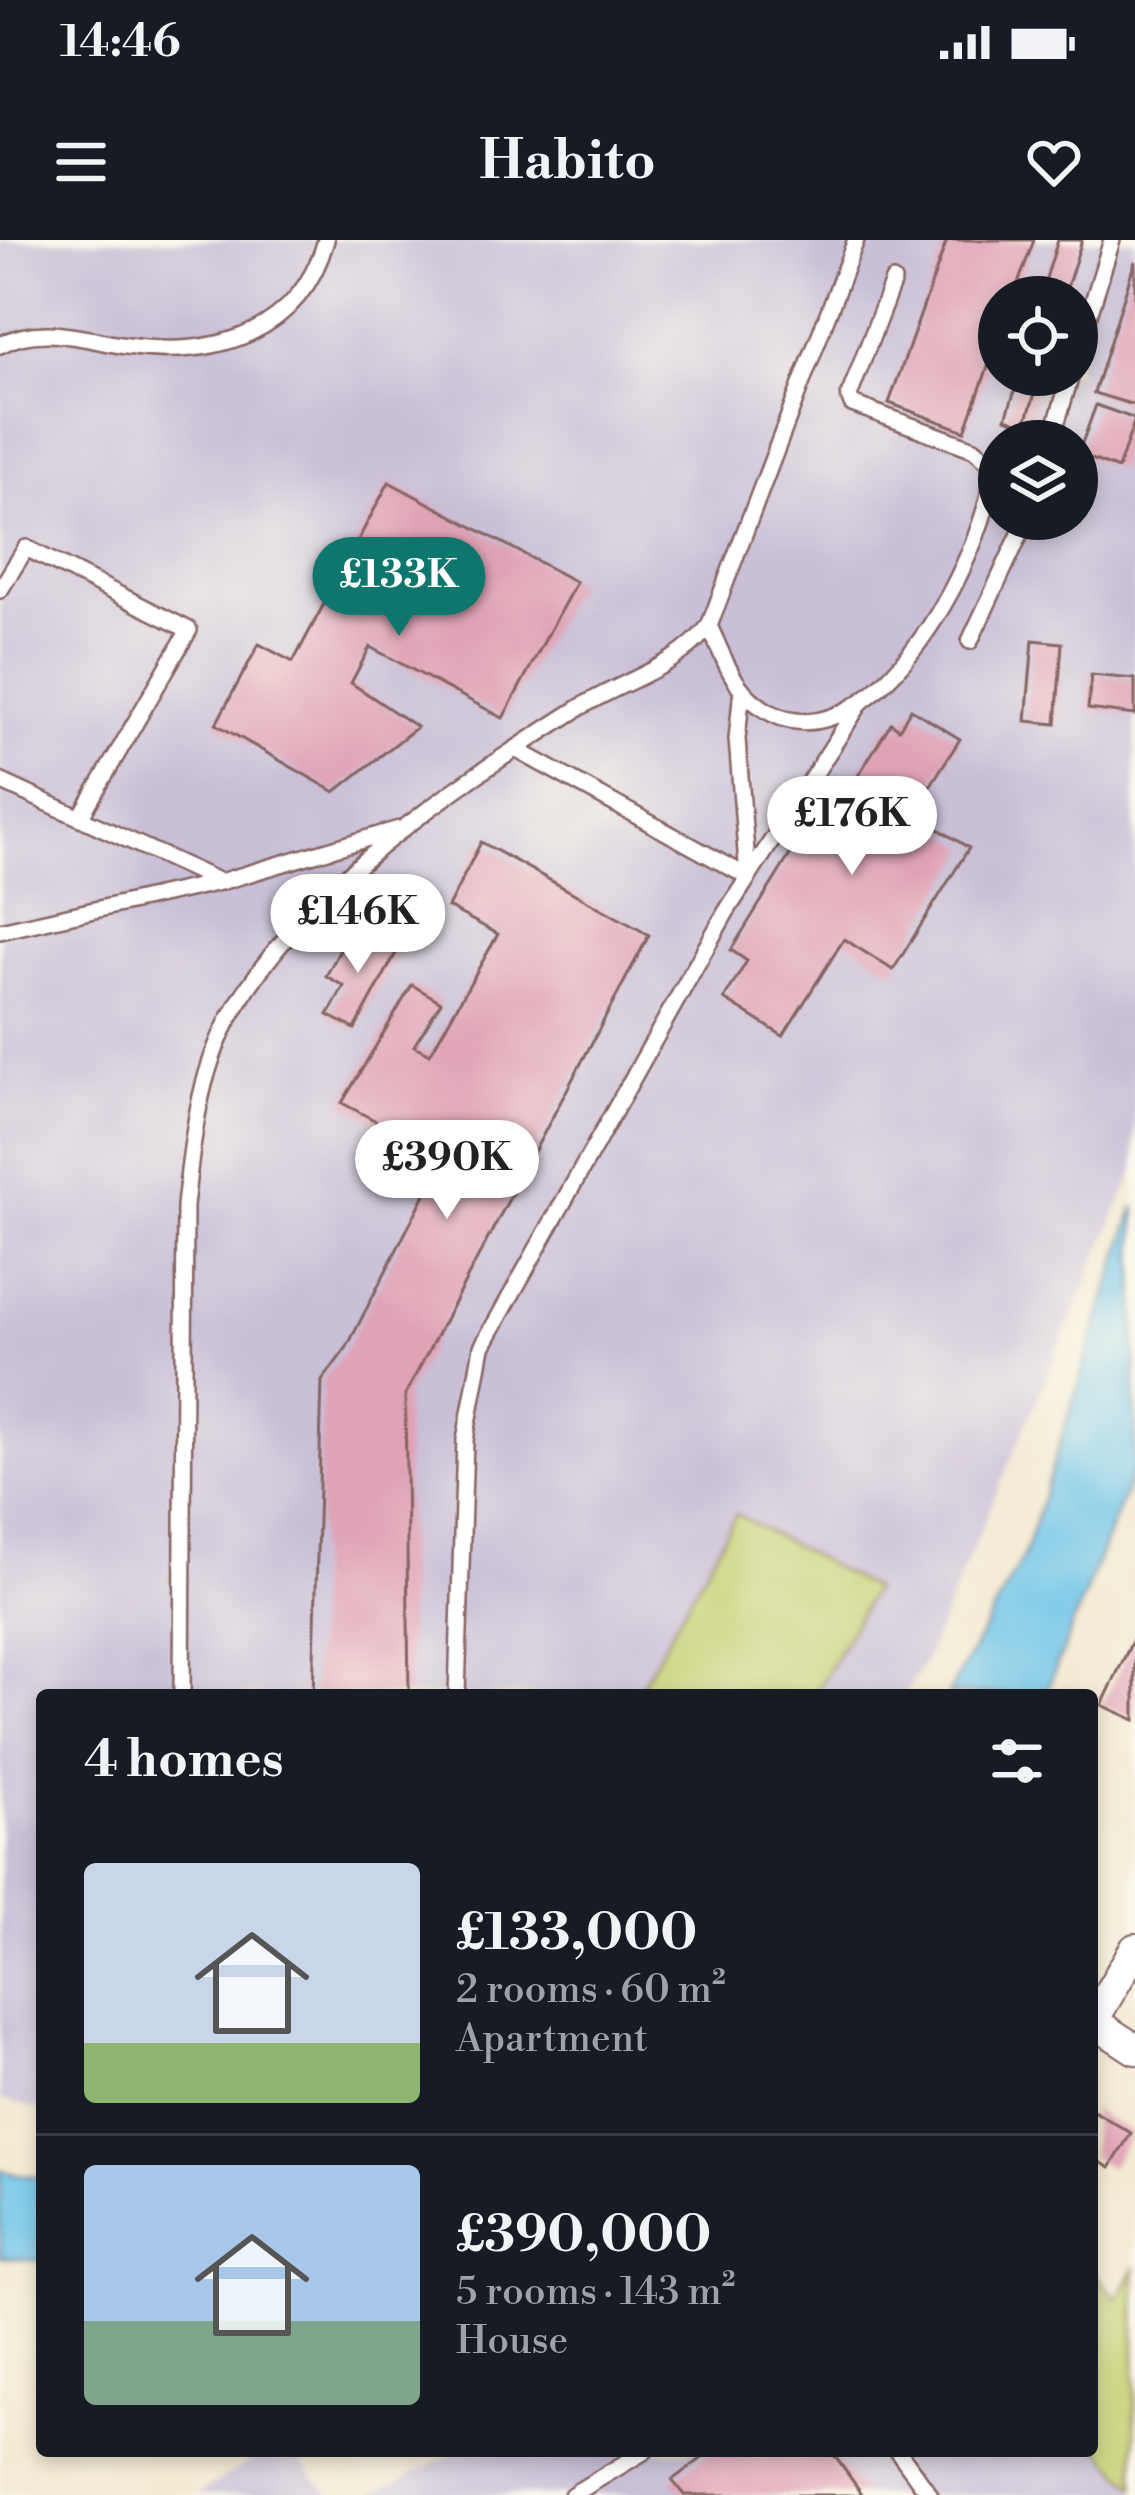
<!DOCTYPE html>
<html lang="en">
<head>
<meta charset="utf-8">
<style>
	:root { --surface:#171b24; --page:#20242c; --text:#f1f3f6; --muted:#9ea1a6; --line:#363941; --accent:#0f766e }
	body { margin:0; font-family:"Libre Bodoni",serif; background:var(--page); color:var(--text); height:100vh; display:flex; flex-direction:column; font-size:45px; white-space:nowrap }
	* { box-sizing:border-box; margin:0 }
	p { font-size:39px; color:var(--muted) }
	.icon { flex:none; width:66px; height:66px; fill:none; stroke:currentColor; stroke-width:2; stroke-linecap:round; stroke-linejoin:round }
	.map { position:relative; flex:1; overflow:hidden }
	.drawer { position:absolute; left:36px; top:1449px; width:1062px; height:768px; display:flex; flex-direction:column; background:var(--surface); border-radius:12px; box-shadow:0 6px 18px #0003 }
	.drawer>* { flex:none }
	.tools { position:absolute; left:978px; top:36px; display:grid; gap:24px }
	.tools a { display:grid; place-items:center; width:120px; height:120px; border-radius:50%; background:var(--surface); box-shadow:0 6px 18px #0003; font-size:60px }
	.price { position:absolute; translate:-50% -102px; padding:0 27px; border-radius:42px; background:#fff; color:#222; font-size:39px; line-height:78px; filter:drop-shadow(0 3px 6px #0008) }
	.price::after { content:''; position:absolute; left:50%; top:72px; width:36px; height:27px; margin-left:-18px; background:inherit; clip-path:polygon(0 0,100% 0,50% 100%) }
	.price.selected { background:var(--accent); color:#fff }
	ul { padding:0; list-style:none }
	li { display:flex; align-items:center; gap:36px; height:300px; padding:0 48px }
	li+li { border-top:3px solid var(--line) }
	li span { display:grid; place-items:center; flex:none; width:336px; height:240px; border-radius:12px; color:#555 }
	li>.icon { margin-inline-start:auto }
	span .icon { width:144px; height:144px; fill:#fffc; stroke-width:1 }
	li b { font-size:51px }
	h2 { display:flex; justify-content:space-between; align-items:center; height:144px; padding:0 48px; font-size:51px }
	.status { display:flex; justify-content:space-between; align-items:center; height:84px; padding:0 60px; background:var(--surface); direction:ltr }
	.status svg { height:33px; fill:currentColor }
	header { display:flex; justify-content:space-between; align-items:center; height:156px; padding:0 48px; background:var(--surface); font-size:54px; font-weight:700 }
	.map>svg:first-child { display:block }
	.industrial { fill:#c9bfd7; fill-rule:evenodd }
	.green { fill:#c4d072; stroke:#87784e; stroke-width:3 }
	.water { fill:#6bc3e8; stroke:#5a718a; stroke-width:3 }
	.building { fill:#e0a3b6 }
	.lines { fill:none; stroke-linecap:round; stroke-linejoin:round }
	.service-casing { stroke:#856564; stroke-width:20 }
	.minor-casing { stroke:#856564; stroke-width:34 }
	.service { stroke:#fff; stroke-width:15 }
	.minor { stroke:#fff; stroke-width:30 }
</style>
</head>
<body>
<div class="status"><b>14:46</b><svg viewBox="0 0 49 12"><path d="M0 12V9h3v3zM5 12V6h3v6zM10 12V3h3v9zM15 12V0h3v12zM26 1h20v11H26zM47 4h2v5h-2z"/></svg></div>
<header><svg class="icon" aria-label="menu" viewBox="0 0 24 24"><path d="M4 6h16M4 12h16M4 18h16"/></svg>Habito<svg class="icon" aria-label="heart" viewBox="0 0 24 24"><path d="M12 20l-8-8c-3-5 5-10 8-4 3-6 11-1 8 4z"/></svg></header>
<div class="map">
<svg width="1135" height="2255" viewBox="0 0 1135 2255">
	<rect width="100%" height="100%" fill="#fbf7ec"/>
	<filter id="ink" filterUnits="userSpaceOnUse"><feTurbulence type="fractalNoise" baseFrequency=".00833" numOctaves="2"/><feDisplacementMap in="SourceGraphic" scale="24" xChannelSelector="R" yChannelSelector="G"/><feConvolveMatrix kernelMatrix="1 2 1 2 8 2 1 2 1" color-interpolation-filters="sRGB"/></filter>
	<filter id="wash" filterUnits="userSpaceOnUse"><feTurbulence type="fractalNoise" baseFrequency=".004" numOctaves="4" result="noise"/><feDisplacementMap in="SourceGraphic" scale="48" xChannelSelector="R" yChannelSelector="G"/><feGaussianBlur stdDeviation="2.7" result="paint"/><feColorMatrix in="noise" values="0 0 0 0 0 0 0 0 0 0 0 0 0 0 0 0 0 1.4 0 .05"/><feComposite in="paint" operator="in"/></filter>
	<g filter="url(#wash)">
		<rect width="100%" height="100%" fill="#f2e8cf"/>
		<path class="industrial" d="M0 0H1135V930L923 1425 904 1455H42V1870L0 1860ZM999 57H1077V135H999ZM999 201H1077V279H999Z
			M1092 2200 1135 2247V2255H370L458 2211H1092Z
			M266 2211H291L331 2255H197Z"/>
		<path class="green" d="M736 1274 873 1349 815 1455H636Z
			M1135 2029V2247L1092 2200V2031L1117 2059Z"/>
		<path class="water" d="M1135 966V1227L1045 1455H948L1025 1313Z
			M0 1931 42 1938V2021L0 2017Z"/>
		<g id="blocks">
			<path class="building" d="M947 0H1034L1013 57H999V96L965 191 889 163Z
				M1058 0H1082L1064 57H1040Z
				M1135 21V160L1134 165 1094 153Z
				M1020 135H1041L1025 185 1006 178Z
				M1096 165 1135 179 1118 229 1078 214Z
				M389 242 576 342 503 478 370 407 351 443 417 487 335 552 216 484 259 404 293 422Z
				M1033 400 1062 403 1056 484 1026 481Z
				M1091 435 1135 439V475L1088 469Z
				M911 469 960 499 913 573 969 608 893 730 844 699 783 796 724 759 747 721 731 710 832 547 846 555 891 483 899 489Z
				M481 602 649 695 405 1155 409 1455H313L322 1141 347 1107 444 917 342 863 412 745 441 762 414 806 430 814 498 694 448 667Z
				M352 688 396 713 355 789 328 775 344 746 326 736Z
				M1135 1395V1480L1102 1465Z
				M1092 1870 1131 1893 1110 1928 1092 1917Z
				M712 2211H831L863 2255H684L672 2240Z"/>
		</g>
	</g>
	<g filter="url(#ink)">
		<use href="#blocks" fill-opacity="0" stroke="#856564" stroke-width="3"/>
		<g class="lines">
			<g class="service-casing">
				<path id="service" d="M0 105C40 83 85 100 127 106 216 119 300 93 326 0
					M1077 114 1112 0
					M1051 201 1071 135
					M0 350 26 308 189 390 80 578
					M709 386C721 410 730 440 750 458 859 558 990 314 993 225L974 209 852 164 849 156 893 41
					M970 401 1027 279
					M517 510 748 637 737 499 742 449
					M0 541 220 642
					M0 691 220 642 399 589
					M182 1455 185 966C192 903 198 838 228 781 298 649 456 546 579 468 622 441 677 428 709 386L856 0
					M457 1455 465 1200 482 1107 726 672 859 465
					M898 2211 930 2255
					M572 2255 645 2211"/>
			</g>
			<g class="minor-casing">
				<path id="minor" d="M1092 1781 1135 1809
					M1092 1782 1135 1709"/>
			</g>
			<use href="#service" class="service"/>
			<use href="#minor" class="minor"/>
		</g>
	</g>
</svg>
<div class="tools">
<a><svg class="icon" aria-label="locate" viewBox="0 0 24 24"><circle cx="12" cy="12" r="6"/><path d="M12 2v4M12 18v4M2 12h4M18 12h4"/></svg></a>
<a><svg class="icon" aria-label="layers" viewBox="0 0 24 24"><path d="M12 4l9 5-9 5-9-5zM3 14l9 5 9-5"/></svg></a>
</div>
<b class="price selected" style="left:399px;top:399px">£133K</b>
<b class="price" style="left:852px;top:638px">£176K</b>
<b class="price" style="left:358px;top:736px">£146K</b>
<b class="price" style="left:447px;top:982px">£390K</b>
<section class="drawer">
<h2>4 homes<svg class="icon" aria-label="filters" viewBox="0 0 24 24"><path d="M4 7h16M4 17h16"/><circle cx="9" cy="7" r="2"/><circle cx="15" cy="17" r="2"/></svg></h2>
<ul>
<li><span style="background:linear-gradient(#c9d6e8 75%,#8fb573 0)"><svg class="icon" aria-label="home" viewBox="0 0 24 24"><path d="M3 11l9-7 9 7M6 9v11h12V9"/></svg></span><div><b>£133,000</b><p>2 rooms · 60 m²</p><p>Apartment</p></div></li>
<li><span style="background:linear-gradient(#a9c7e8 65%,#7fa58c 0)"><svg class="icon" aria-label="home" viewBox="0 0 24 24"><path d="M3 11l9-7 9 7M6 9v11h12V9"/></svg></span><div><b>£390,000</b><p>5 rooms · 143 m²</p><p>House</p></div></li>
</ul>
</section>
</div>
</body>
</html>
